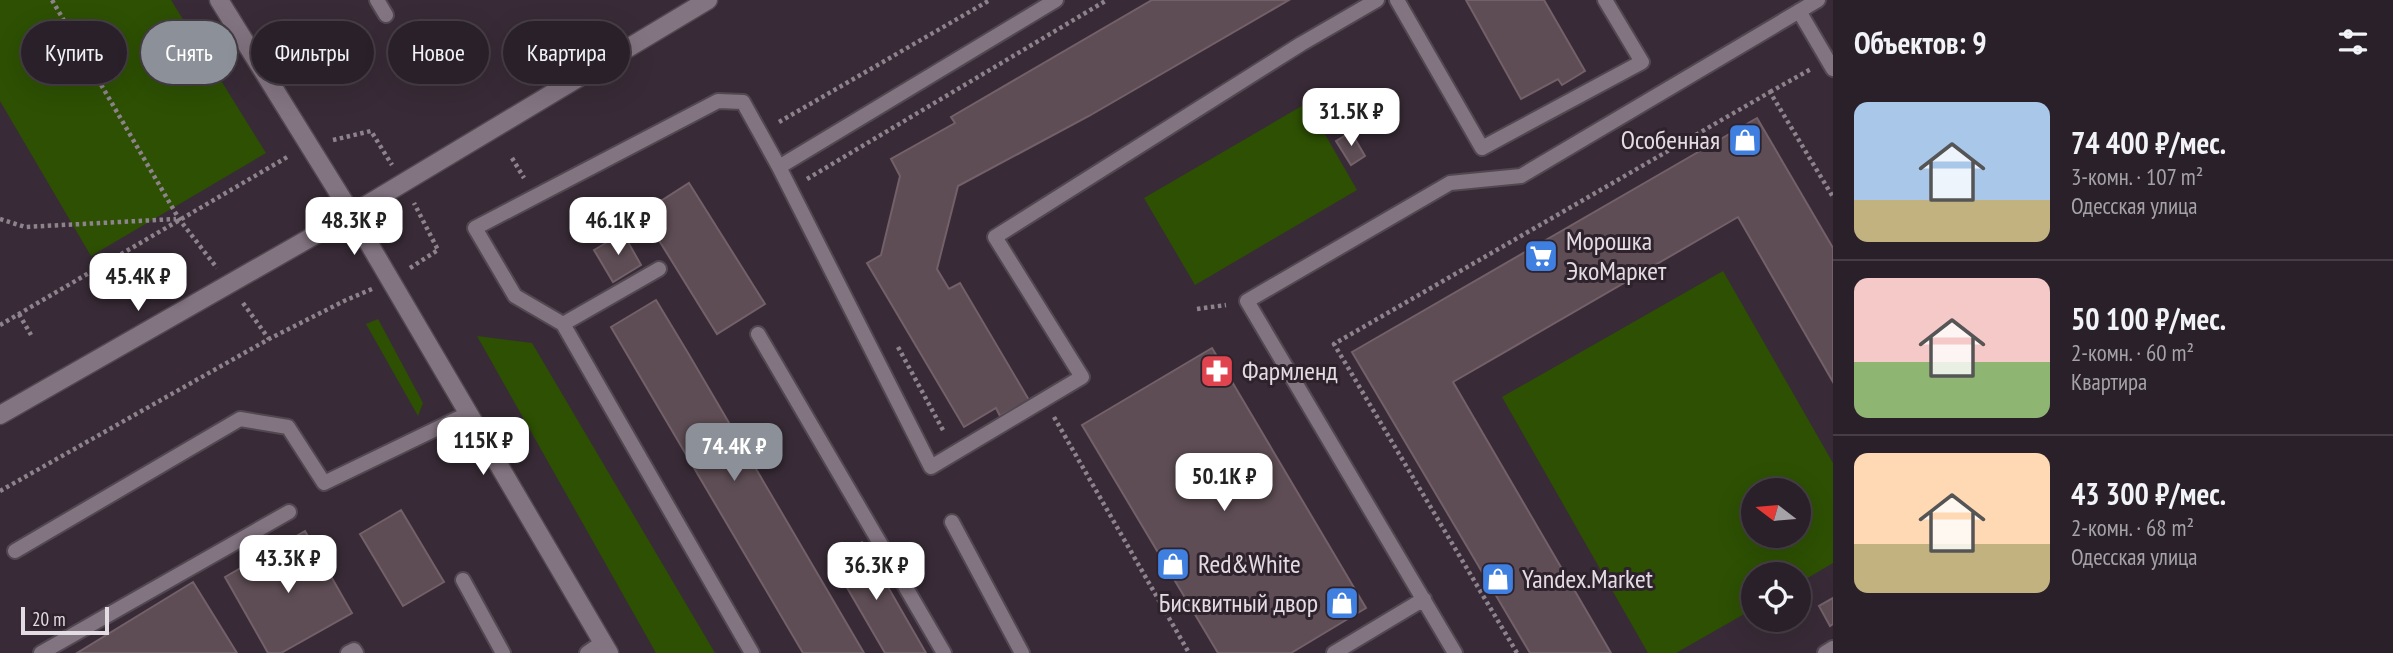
<!DOCTYPE html>
<html lang="ru">
<head>
<meta charset="utf-8">
<style>
	:root { --surface:#2a2029; --page:#362d35; --text:#f1f3f6; --muted:#a5a3a8; --line:#463e46; --accent:#8c9099 }
	body { margin:0; font-family:"PT Sans Narrow",sans-serif; background:var(--page); color:var(--text); height:100vh; display:flex; flex-direction:column; font-size:26px; white-space:nowrap }
	* { box-sizing:border-box; margin:0 }
	p { font-size:23px; color:var(--muted) }
	.icon { flex:none; width:38px; height:38px; fill:none; stroke:currentColor; stroke-width:2; stroke-linecap:round; stroke-linejoin:round }
	.map { position:relative; flex:1; overflow:hidden }
	.details { display:flex; flex-direction:column; background:var(--surface); width:560px }
	.details>* { flex:none }
	.top-card { position:absolute; left:21px; top:21px; width:665px; height:63px; display:flex; gap:14px }
	.needle { width:46px; rotate:286deg }
	.tools { position:absolute; left:1741px; top:478px; display:grid; gap:14px }
	.tools a { display:grid; place-items:center; width:70px; height:70px; border-radius:50%; background:var(--surface); box-shadow:0 7px 28px #0002,0 0 0 2px var(--line); font-size:35px }
	.scale { position:absolute; left:21px; bottom:18px; width:88px; box-sizing:border-box; padding-left:7px; border:4px solid #e4dce3; border-top:0; font-size:19px; line-height:24px; white-space:nowrap; color:#e4dce3; -webkit-text-stroke:5px #2e222d; paint-order:stroke }
	.price { position:absolute; translate:-50% -60px; padding:0 16px; border-radius:14px; background:#fff; color:#222; font-size:23px; line-height:46px; filter:drop-shadow(0 2px 4px #0008) }
	.price::after { content:''; position:absolute; left:50%; top:42px; width:21px; height:16px; margin-left:-10px; background:inherit; clip-path:polygon(0 0,100% 0,50% 100%) }
	.price.current { background:var(--accent); color:#fff }
	ul { padding:0; list-style:none }
	li { display:flex; align-items:center; gap:21px; height:175px; padding:0 21px }
	li+li { border-top:2px solid var(--line) }
	li span { display:grid; place-items:center; flex:none; width:196px; height:140px; border-radius:14px; color:#555 }
	li>.icon { margin-inline-start:auto }
	span .icon { width:84px; height:84px; fill:#fffc; stroke-width:1 }
	li b { font-size:30px }
	h2 { display:flex; justify-content:space-between; align-items:center; height:84px; padding:0 21px; font-size:30px }
	.tag { padding:0 24px; border-radius:32px; background:var(--surface); box-shadow:0 7px 28px #0002,0 0 0 2px var(--line); font-size:24px; line-height:63px }
	.tag.current { background:var(--accent); color:#fff }
	main { display:flex; flex:1; min-height:0 }
	.map>svg:first-child { display:block }
	.green { fill:#2d5003; fill-rule:evenodd }
	.building { fill:#5e4d54; stroke:#736068; stroke-width:2 }
	.lines { fill:none; stroke-linecap:round; stroke-linejoin:round }
	.lane-casing { stroke:#524851; stroke-width:18 }
	.secondary-casing { stroke:#524851; stroke-width:21 }
	.path { stroke:#8d838c; stroke-width:4.5; stroke-dasharray:3.5 3.5; stroke-linecap:butt }
	.lane { stroke:#837481; stroke-width:14 }
	.secondary { stroke:#837481; stroke-width:18 }
	.labels { text-anchor:middle; stroke-width:6; stroke-linejoin:round; paint-order:stroke }
	.poi-label { font-size:26px; fill:#e4dce3; stroke:#2e222d; text-anchor:start }
</style>
</head>
<body>
<main>
<div class="map">
<svg width="1833" height="653" viewBox="0 0 1833 653">
	<rect width="100%" height="100%" fill="#382b37"/>
	<path class="green" d="M0 0H171L266 153 91 256 0 101Z
		M1307 103 1357 190 1195 285 1144 198Z
		M1723 271 1833 463V563L1799 583V574H1754L1753 609 1676 653H1648L1502 397ZM1754 490H1799V536H1754Z
		M378 319 423 403 418 416 366 324Z
		M477 336 532 343 715 653H656Z"/>
	<path class="building" d="M1152 0H1289L1089 116 958 186 937 269 949 289 960 283 1029 400 1000 416 996 408 964 427 867 263 881 255 900 176 891 159 955 123 951 117Z
		M1466 0H1544L1585 71 1562 85 1558 79 1521 99Z
		M1757 118 1833 248V382L1738 217 1453 382 1611 653H1530L1352 352Z
		M1351 132 1365 156 1351 165 1336 141Z
		M689 183 765 304 717 334 642 213Z
		M623 233 641 265 613 282 594 250Z
		M656 300 688 353 864 653H803L611 327Z
		M1212 348 1366 608 1291 653H1218L1082 425Z
		M401 510 444 582 403 606 360 534Z
		M305 531 352 613 281 653H268L225 577Z
		M862 542 926 653H885L831 560Z
		M193 582 237 653H77Z
		M1833 598V624L1830 626 1819 606Z"/>
	<g class="lines">
		<g class="lane-casing">
			<path id="lane" d="M377 0 386 15
				M1397 0 1482 148 1642 62 1605 0
				M1799 11 1833 69
				M779 167 1056 0
				M563 324 659 269
				M758 334 944 653
				M952 522 1022 653
				M15 551 240 419 288 427 324 483 469 413
				M463 580 503 653
				M41 653 289 512
				M348 653 354 650 356 653
				M587 653 603 642
				M752 653 563 324 515 296 475 228 718 101 743 102 779 167 931 467 1082 377 995 237 1301 44 1377 0
				M1334 653 1424 599
				M1455 653 1247 301 1450 183 1521 176 1818 0
				M1825 653 1833 648"/>
		</g>
		<g class="secondary-casing">
			<path id="secondary" d="M219 0 351 213 609 653
				M0 415 343 219 708 0"/>
		</g>
		<path class="path" d="M52 0 179 219 217 268
			M1770 92 1811 69
			M779 122 990 0
			M333 140 371 131 392 165
			M512 158 524 178
			M807 179 1107 0
			M0 219 25 227 176 219
			M410 268 438 250 414 203
			M243 303 269 339
			M1197 309 1226 305
			M19 314 31 335
			M0 325 289 156
			M898 347 944 432
			M1054 417 1189 653
			M0 491 269 339 344 301 372 289
			M1517 653 1334 344 1770 92 1833 197"/>
		<use href="#lane" class="lane"/>
		<use href="#secondary" class="secondary"/>
	</g>
	<defs>
		<g id="shop-square" transform="scale(1.75)"><rect x="-9" y="-9" width="18" height="18" rx="4" fill="#3f7fe0" stroke="#2e222d"/><path d="M-5-2.5h2.3a2.7 3.5 0 0 1 5.4 0H5L5.5 6h-11ZM-1.5-2.5h3a1.5 2.3 0 0 0-3 0Z" fill="#fff"/></g>
		<g id="supermarket-square" transform="scale(1.75)"><rect x="-9" y="-9" width="18" height="18" rx="4" fill="#3f7fe0" stroke="#2e222d"/><path d="M-6-5.5h2.5l.6 2H6L4.5 2H-2.5L-4.4-4H-6ZM-1.5 3.2a1.3 1.3 0 1 0 .1 0ZM3 3.2a1.3 1.3 0 1 0 .1 0Z" fill="#fff"/></g>
		<g id="pharmacy-square" transform="scale(1.75)"><rect x="-9" y="-9" width="18" height="18" rx="4" fill="#e0444e" stroke="#2e222d"/><path d="M-2-6h4v4h4v4h-4v4h-4v-4h-4v-4h4Z" fill="#fff"/></g>
	</defs>
	<g fill-rule="evenodd">
		<use href="#shop-square" x="1745" y="140"/>
		<use href="#supermarket-square" x="1541" y="256"/>
		<use href="#pharmacy-square" x="1217" y="371"/>
		<use href="#shop-square" x="1173" y="564"/>
		<use href="#shop-square" x="1498" y="579"/>
		<use href="#shop-square" x="1342" y="603"/>
	</g>
	<g class="labels">
		<g class="poi-label">
			<text x="1720" y="149" text-anchor="end">Особенная</text>
			<text x="1566" y="250">Морошка<tspan x="1566" dy="30">ЭкоМаркет</tspan></text>
			<text x="1242" y="380">Фармленд</text>
			<text x="1198" y="573">Red&amp;White</text>
			<text x="1522" y="588">Yandex.Market</text>
			<text x="1318" y="612" text-anchor="end">Бисквитный двор</text>
		</g>
	</g>
</svg>
<div class="tools">
<a><svg class="needle" viewBox="-14 -14 28 28"><path d="M0-13l5 13h-10z" fill="#e53935"/><path d="M0 13l5-13h-10z" fill="#a5a3a8"/></svg></a>
<a><svg class="icon" aria-label="locate" viewBox="0 0 24 24"><circle cx="12" cy="12" r="6"/><path d="M12 2v4M12 18v4M2 12h4M18 12h4"/></svg></a>
</div>
<div class="scale">20 m</div>
<b class="price" style="left:1351px;top:148px">31.5K ₽</b>
<b class="price" style="left:354px;top:257px">48.3K ₽</b>
<b class="price" style="left:618px;top:257px">46.1K ₽</b>
<b class="price" style="left:138px;top:313px">45.4K ₽</b>
<b class="price" style="left:483px;top:477px">115K ₽</b>
<b class="price current" style="left:734px;top:483px">74.4K ₽</b>
<b class="price" style="left:1224px;top:513px">50.1K ₽</b>
<b class="price" style="left:288px;top:595px">43.3K ₽</b>
<b class="price" style="left:876px;top:602px">36.3K ₽</b>
<div class="top-card">
<a class="tag">Купить</a>
<a class="tag current">Снять</a>
<a class="tag">Фильтры</a>
<a class="tag">Новое</a>
<a class="tag">Квартира</a>
</div>
</div>
<section class="details">
<h2>Объектов: 9<svg class="icon" aria-label="filters" viewBox="0 0 24 24"><path d="M4 7h16M4 17h16"/><circle cx="9" cy="7" r="2"/><circle cx="15" cy="17" r="2"/></svg></h2>
<ul>
<li><span style="background:linear-gradient(#a9c7e8 70%,#c2b280 0)"><svg class="icon" aria-label="home" viewBox="0 0 24 24"><path d="M3 11l9-7 9 7M6 9v11h12V9"/></svg></span><div><b>74 400 ₽/мес.</b><p>3-комн. · 107 m²</p><p>Одесская улица</p></div></li>
<li><span style="background:linear-gradient(#f6c9c9 60%,#8fb573 0)"><svg class="icon" aria-label="home" viewBox="0 0 24 24"><path d="M3 11l9-7 9 7M6 9v11h12V9"/></svg></span><div><b>50 100 ₽/мес.</b><p>2-комн. · 60 m²</p><p>Квартира</p></div></li>
<li><span style="background:linear-gradient(#ffd9b3 65%,#c2b280 0)"><svg class="icon" aria-label="home" viewBox="0 0 24 24"><path d="M3 11l9-7 9 7M6 9v11h12V9"/></svg></span><div><b>43 300 ₽/мес.</b><p>2-комн. · 68 m²</p><p>Одесская улица</p></div></li>
</ul>
</section>
</main>
</body>
</html>
